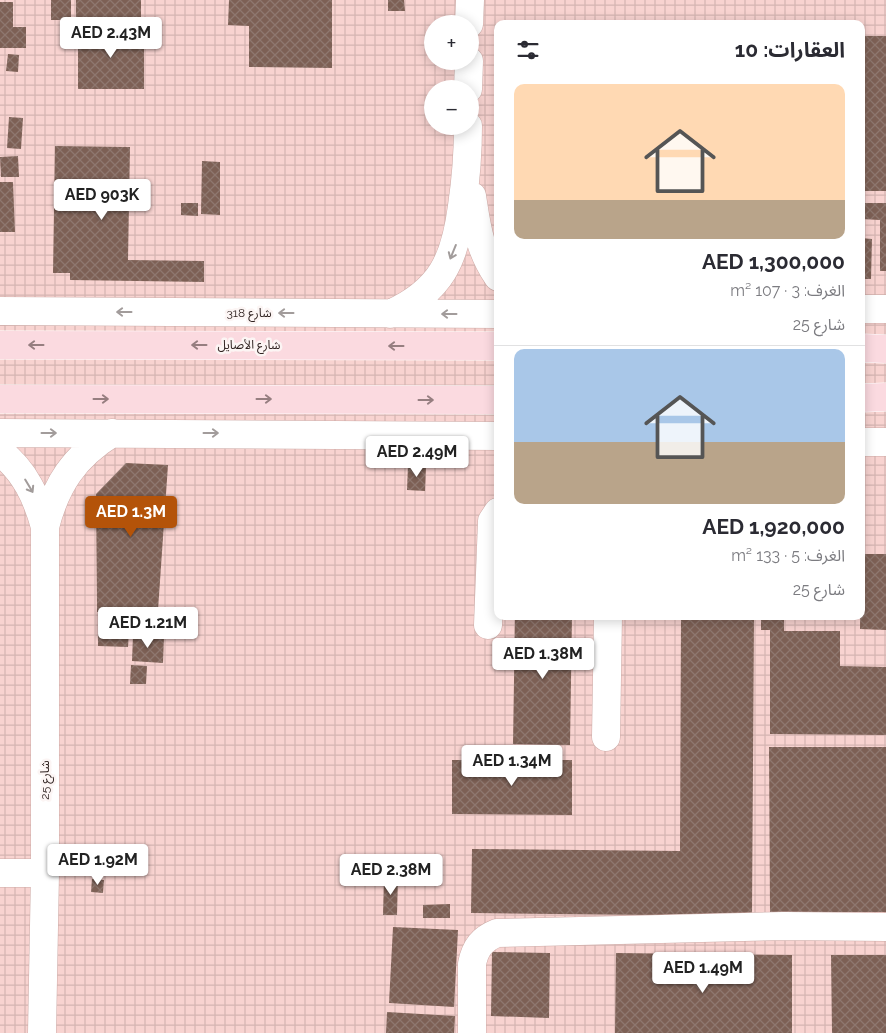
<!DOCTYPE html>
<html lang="ar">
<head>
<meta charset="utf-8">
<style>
	:root { --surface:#fff; --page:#f2f2f3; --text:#2b2b33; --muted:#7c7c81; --line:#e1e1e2; --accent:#b45309 }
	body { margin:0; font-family:Raleway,"Noto Sans Arabic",sans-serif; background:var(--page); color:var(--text); direction:rtl; height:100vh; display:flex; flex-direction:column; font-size:19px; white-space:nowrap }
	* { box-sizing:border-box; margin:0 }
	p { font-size:16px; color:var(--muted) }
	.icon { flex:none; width:28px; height:28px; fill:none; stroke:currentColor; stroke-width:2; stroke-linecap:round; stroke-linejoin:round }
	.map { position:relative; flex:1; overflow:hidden; direction:ltr }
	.details { position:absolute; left:494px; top:20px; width:371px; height:600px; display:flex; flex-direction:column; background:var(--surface); border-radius:10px; box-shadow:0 2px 12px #0003; direction:rtl }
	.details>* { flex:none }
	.tools { position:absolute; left:424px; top:15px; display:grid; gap:10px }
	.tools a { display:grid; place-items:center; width:55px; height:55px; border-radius:50%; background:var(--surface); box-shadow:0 2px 12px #0003; font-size:25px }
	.price { position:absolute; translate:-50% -42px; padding:0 11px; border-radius:5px; background:#fff; color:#222; font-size:16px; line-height:32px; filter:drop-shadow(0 1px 2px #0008) }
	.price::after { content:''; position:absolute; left:50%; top:30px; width:15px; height:11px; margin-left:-8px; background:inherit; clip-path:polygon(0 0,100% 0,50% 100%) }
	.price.current { background:var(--accent); color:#fff }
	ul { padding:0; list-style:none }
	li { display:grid; align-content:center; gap:10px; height:265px; padding:0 20px }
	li+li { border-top:1px solid var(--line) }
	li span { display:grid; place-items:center; height:155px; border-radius:10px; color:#555 }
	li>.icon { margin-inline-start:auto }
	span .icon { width:90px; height:90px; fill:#fffc; stroke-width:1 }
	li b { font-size:21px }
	h2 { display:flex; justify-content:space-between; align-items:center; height:60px; padding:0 20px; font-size:21px }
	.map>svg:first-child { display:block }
	.industrial { fill:url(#industrial-grid); fill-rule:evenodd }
	.building { fill:url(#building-cross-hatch) }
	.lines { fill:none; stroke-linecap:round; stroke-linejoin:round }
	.minor-casing { stroke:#ceaba7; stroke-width:29 }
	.major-casing { stroke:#fff; stroke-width:29 }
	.minor { stroke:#fff; stroke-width:28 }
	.major { stroke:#fbdae0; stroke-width:28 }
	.oneway { stroke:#a29c9b }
	.oneway2 { stroke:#967e80 }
	.labels { text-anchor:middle; stroke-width:5; stroke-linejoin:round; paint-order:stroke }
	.street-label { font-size:12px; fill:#302321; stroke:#fcf5f4 }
</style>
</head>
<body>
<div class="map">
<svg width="886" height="1033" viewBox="0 0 886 1033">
	<defs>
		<pattern id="industrial-grid" width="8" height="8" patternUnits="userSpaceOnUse" patternTransform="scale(1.25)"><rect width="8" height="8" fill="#f8d3d0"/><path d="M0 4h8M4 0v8" fill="none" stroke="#d5b5b2"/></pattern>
		<pattern id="building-cross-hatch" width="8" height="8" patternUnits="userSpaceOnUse" patternTransform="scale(1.25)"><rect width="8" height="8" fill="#7d6055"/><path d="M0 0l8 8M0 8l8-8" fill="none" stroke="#8e776f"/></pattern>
	</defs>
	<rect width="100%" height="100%" fill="#ffe2de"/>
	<path class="industrial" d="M0 0H886V1033H0ZM432 24H470V61H432ZM498 24H861V616H498ZM432 89H470V126H432Z"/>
	<path class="building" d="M51 0H71V20H51Z
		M76 0H141V20H76Z
		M229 0H332V68L249 67V26L228 25Z
		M388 0H404L405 11H388Z
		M0 2H13V27H26V48H0Z
		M78 28 144 29V89H78Z
		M861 36H886V191H861Z
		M8 54 19 55 18 72 6 71Z
		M9 117 23 118 21 149 7 148Z
		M55 146 130 147 128 260 204 261V282L70 280V273H53Z
		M18 156 19 177H1L0 157Z
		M202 161 220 162V215L201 214Z
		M0 182H13L15 232H0Z
		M181 203H198V216L181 215Z
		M861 203H886V271H880V220L861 219Z
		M861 238 872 239 871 279H861Z
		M126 463 168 465 158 610 97 612 96 494Z
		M408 465 426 466 425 491 407 490Z
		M861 554H886V630L860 629Z
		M515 616H572L570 745 513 744Z
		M681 616H754L752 916 471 913 472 849 680 851Z
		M761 616H784V631H840V666L886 667V735L770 734V630H761Z
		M98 630 129 631 128 647 98 646Z
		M133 635 164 637 163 663 132 661Z
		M131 665 147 666 146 684H130Z
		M769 747H886V912H770Z
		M452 760H572V815L452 814Z
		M98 846H112L111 876H98Z
		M384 877H398L397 915H383Z
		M92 879 104 880 103 893 91 892Z
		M450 904V918H423V905Z
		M393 927 458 930 454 1007 389 1003Z
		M492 952 550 953 549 1018 491 1016Z
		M616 953 792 955V1033H615Z
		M831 955H886V1033H832Z
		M387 1012 455 1016 454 1033H386Z"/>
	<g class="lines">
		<g class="minor-casing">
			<path id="minor" d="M469 24 470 0
				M468 89 469 61
				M472 196C477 228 479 249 498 277
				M861 309H886
				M0 311 498 314
				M390 314C441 291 455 260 462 206 466 179 468 153 468 126
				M0 433 498 436
				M861 442H886
				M0 452C25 471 37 498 45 527
				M488 625 492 521 498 512
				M606 737 608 616
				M0 873H45
				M42 1033 45 873V527C56 484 74 457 112 433
				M472 1033V964C475 948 482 939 497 933L784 926 886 927"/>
		</g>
		<g class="major-casing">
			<path id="major" d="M0 345 498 346
				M861 348 886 349
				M861 398 886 397
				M0 399 498 400"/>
		</g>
		<use href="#minor" class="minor"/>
		<use href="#major" class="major"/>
	</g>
	<defs><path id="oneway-shaft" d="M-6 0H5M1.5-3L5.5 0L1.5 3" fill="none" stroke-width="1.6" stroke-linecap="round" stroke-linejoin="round" transform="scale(1.25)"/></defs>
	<g class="oneway">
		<use href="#oneway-shaft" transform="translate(453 252) rotate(112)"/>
		<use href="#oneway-shaft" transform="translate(124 312) rotate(-180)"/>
		<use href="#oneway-shaft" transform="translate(286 313) rotate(-180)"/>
		<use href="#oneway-shaft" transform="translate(449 314) rotate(-180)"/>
		<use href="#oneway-shaft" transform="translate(49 433)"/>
		<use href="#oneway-shaft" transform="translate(211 433)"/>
		<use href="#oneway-shaft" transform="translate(29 486) rotate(59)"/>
	</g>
	<g class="oneway2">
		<use href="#oneway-shaft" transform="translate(36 345) rotate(-180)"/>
		<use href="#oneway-shaft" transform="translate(199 345) rotate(-180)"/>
		<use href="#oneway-shaft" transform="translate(396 346) rotate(-180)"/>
		<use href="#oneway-shaft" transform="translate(101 399)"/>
		<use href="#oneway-shaft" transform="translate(264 399)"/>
		<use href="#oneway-shaft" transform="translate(426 400)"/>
	</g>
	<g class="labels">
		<g class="street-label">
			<text x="249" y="317">شارع 318</text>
			<text x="249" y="349">شارع الأصايل</text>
			<text transform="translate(45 780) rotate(-90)" y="4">شارع 25</text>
		</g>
	</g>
</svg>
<div class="tools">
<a>+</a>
<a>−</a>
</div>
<b class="price" style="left:111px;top:59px">AED 2.43M</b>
<b class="price" style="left:102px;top:221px">AED 903K</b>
<b class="price" style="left:417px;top:478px">AED 2.49M</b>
<b class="price current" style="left:131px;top:538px">AED 1.3M</b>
<b class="price" style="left:148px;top:649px">AED 1.21M</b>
<b class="price" style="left:543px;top:680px">AED 1.38M</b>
<b class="price" style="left:512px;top:787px">AED 1.34M</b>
<b class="price" style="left:98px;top:886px">AED 1.92M</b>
<b class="price" style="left:391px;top:896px">AED 2.38M</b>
<b class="price" style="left:703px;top:994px">AED 1.49M</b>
<section class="details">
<h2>العقارات: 10<svg class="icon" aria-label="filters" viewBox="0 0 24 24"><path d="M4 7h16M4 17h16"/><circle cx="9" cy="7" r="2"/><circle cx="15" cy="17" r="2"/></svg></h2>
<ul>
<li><span style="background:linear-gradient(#ffd9b3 75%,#b9a48a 0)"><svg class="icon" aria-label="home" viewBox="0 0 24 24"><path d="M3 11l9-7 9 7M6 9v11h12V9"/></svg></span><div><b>AED 1,300,000</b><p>الغرف: 3 · 107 m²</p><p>شارع 25</p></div></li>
<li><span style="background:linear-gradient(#a9c7e8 60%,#b9a48a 0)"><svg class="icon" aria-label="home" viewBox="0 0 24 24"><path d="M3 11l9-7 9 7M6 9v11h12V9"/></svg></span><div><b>AED 1,920,000</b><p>الغرف: 5 · 133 m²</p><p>شارع 25</p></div></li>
</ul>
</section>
</div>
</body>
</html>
